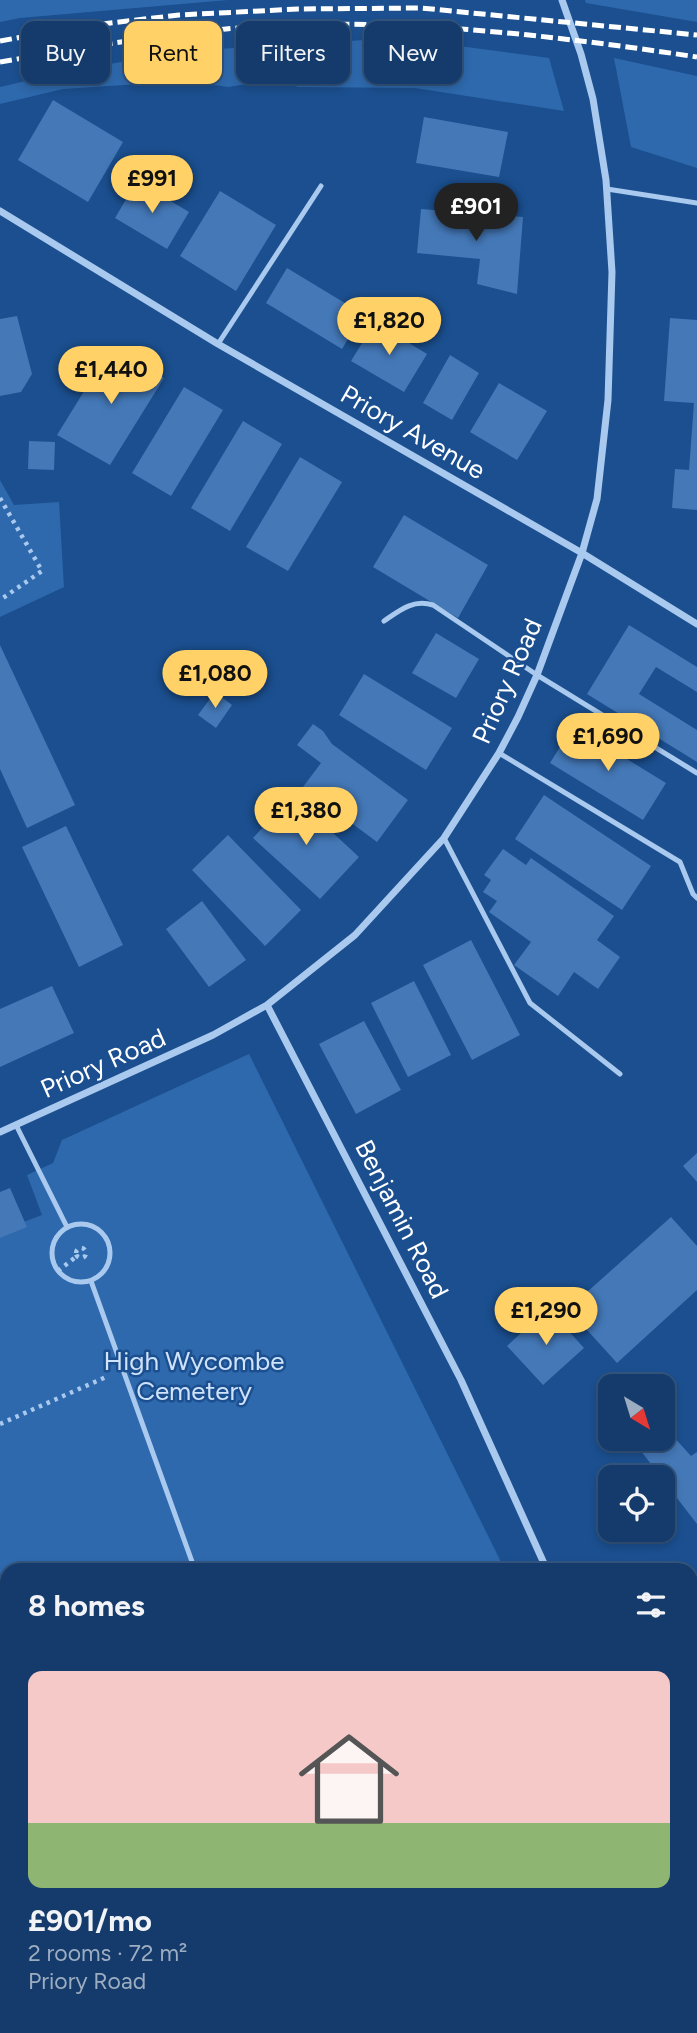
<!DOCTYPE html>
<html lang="en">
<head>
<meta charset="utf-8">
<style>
	:root { --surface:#143b6b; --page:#1d4271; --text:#f1f3f6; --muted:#9dadc1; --line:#33557e; --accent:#ffd166 }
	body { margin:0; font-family:Figtree,sans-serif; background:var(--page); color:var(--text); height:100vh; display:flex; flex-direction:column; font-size:26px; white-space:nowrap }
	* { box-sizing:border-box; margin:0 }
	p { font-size:23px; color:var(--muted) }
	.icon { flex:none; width:38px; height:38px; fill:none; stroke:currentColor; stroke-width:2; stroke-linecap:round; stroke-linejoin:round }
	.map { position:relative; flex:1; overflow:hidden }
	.drawer { position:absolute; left:0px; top:1563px; width:698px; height:471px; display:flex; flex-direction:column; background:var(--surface); border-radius:21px 21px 0 0; box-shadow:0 4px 10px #0003,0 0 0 2px var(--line) }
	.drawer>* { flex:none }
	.hud { position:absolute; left:21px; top:21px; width:656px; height:63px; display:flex; gap:14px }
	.needle { width:46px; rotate:142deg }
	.fabs { position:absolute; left:598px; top:1374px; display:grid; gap:14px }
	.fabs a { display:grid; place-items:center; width:77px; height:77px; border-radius:14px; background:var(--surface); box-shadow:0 4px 10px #0003,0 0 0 2px var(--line); font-size:35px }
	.price { position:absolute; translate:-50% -60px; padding:0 16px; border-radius:24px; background:var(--accent); color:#111; font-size:23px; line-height:46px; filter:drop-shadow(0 2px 4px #0008) }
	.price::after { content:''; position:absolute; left:50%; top:42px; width:21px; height:16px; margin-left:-10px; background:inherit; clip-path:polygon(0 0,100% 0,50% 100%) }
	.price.current { background:#222; color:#fff }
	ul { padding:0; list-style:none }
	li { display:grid; align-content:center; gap:14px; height:371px; padding:0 28px }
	li span { display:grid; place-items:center; height:217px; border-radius:14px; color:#555 }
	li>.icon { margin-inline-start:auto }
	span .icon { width:126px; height:126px; fill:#fffc; stroke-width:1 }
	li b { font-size:30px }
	h2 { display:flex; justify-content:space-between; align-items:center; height:84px; padding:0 28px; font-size:30px }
	.tag { padding:0 24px; border-radius:14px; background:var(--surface); box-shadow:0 4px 10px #0003,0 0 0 2px var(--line); font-size:24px; line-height:63px }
	.tag.current { background:var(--accent); color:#111 }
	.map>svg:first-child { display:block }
	.green { fill:#2e69ad }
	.building { fill:#4478b7 }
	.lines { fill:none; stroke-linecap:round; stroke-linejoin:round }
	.path { stroke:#a9c9ee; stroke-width:4.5; stroke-dasharray:3.5 5; stroke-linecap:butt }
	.lane { stroke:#a9c9ee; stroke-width:5 }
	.street { stroke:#a9c9ee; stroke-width:7 }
	.rail { stroke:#fff; stroke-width:5; stroke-dasharray:12 5; stroke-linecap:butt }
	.labels { text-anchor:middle; stroke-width:5; stroke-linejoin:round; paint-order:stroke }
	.street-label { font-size:26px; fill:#fff; stroke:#1b4f8f }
	.park-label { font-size:26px; fill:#cfe3fa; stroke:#1b4f8f }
</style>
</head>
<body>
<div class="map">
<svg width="697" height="2033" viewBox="0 0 697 2033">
	<rect width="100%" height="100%" fill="#1b4f8f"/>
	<path class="green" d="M0 0H228L20 18 0 22Z
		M585 0H697V22L586 3Z
		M398 38 549 58 564 111 415 88 297 87 289 77 228 87 185 81 63 89 0 104V87L64 72 184 51Z
		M614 58 697 76V168L631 147Z
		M0 480 14 505 59 502 64 587 0 617Z
		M249 1054 505 1570H7V1941L0 1914V1231L42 1215 27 1175 53 1163 62 1140Z
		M691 1850 697 1862V2033H31L29 2027 691 2026Z"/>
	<path class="building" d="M53 100 123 142 88 202 18 160Z
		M424 117 508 132 499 177 416 163Z
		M137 181 189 212 167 249 115 218Z
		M220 191 276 225 236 291 180 256Z
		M421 209 523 217 517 294 477 284 480 259 417 253Z
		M287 268 363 314 342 349 266 303Z
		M17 316 32 374 21 392 0 396V319Z
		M670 318 697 320V510L672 508 675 469 689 470 694 403 664 401Z
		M375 322 427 354 404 392 351 361Z
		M112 346 164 378 110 465 57 435Z
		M450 355 479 373 452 420 423 403Z
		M499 383 547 411 517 460 470 432Z
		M184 387 223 410 171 496 132 473Z
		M243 421 282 444 230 531 191 508Z
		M29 441 55 442 54 470 28 469Z
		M300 457 342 482 288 571 246 547Z
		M404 515 488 565 458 618 373 567Z
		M629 625 697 667V692L656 667 639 694 697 730V762L587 694Z
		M436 633 479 659 456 698 412 673Z
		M0 645 75 805 27 828 0 769Z
		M364 674 452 728 426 770 339 715Z
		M215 692 232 705 216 728 198 715Z
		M313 724 323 731 332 744 408 800 377 842 303 787 321 763 297 745Z
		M573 726 666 783 643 820 550 763Z
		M292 795 359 857 320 899 253 838Z
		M544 795 651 866 622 910 515 839Z
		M66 826 123 945 79 967 22 847Z
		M228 835 301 910 265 946 192 870Z
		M503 849 526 865 531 858 614 916 597 940 620 957 598 989 574 972 558 996 514 965 531 942 489 912 497 901 483 892 491 880 484 875Z
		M202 901 246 960 209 987 166 929Z
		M471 940 520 1035 472 1060 423 965Z
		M414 981 451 1055 408 1077 371 1003Z
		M52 986 74 1033 0 1067V1009Z
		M364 1021 401 1090 356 1114 319 1044Z
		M697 1153V1182L683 1166Z
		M10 1188 27 1227 0 1238V1192Z
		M671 1217 697 1246V1290L617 1363 568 1309Z
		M548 1308 584 1348 543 1385 507 1346Z
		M663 1425 691 1456 697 1452V1524L663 1480V1477H661L631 1438H663Z"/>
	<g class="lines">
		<path class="path" d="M0 498 42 571 0 600
			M76 1253a5 5 0 1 1 10 0a5 5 0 1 1-10 0Z
			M58 1271 77 1256
			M0 1424 106 1377
			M0 1697 7 1693
			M691 1834 697 1831
			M0 1868 7 1895
			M691 1890 697 1893
			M0 1955 7 1983
			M691 1963 697 1967
			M18 2026 20 2033
			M42 2026 43 2033
			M676 2026 679 2033
			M621 2033 622 2026
			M639 2033 640 2026"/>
		<path class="lane" d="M607 189 697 203
			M218 344 321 186
			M384 621C400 610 413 599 433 605L537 675 697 773
			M499 753 680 862 693 894 697 898
			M444 838 530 1003 620 1074
			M16 1125 67 1227
			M52 1253a29 29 0 1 1 58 0a29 29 0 1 1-58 0Z
			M91 1281 195 1570
			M362 2026 365 2033"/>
		<path class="street" d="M0 211 218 344 582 553 697 624
			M267 1005 461 1380 547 1570
			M0 1132 213 1035 267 1005 355 935 444 838 499 753 518 717 537 675 582 553 597 499 608 400 612 272 606 180 593 99 581 54 562 0
			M691 1726 697 1728"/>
		<path class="rail" d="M0 41 77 27 179 15 298 9 421 8 697 35
			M0 62C75 49 150 36 226 29 381 15 544 34 697 57"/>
	</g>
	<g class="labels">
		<g class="street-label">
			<text transform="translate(413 432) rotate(30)" y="9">Priory Avenue</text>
			<text transform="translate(507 681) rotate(-66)" y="9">Priory Road</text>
			<text transform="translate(103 1063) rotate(-24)" y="9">Priory Road</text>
			<text transform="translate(402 1219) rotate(63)" y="9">Benjamin Road</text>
		</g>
		<g class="park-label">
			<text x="194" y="1370">High Wycombe<tspan x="194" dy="30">Cemetery</tspan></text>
		</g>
	</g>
</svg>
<div class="fabs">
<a><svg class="needle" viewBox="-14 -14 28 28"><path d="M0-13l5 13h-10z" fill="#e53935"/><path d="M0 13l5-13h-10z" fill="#9dadc1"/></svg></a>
<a><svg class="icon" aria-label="locate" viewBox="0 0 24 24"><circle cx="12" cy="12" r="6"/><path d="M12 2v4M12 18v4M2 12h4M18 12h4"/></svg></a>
</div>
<b class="price" style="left:152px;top:215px">£991</b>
<b class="price current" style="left:476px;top:243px">£901</b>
<b class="price" style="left:389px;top:357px">£1,820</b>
<b class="price" style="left:111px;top:406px">£1,440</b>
<b class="price" style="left:215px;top:710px">£1,080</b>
<b class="price" style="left:608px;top:773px">£1,690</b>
<b class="price" style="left:306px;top:847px">£1,380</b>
<b class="price" style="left:546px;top:1347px">£1,290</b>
<div class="hud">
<a class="tag">Buy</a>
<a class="tag current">Rent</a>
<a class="tag">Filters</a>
<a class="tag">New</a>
</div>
<section class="drawer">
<h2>8 homes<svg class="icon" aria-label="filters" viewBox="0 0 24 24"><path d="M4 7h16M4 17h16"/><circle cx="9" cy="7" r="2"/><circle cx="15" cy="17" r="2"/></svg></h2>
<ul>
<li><span style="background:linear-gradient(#f6c9c9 70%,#8fb573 0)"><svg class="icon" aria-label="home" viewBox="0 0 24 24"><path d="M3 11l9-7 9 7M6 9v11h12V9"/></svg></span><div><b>£901/mo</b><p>2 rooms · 72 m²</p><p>Priory Road</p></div></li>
</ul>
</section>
</div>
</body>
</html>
